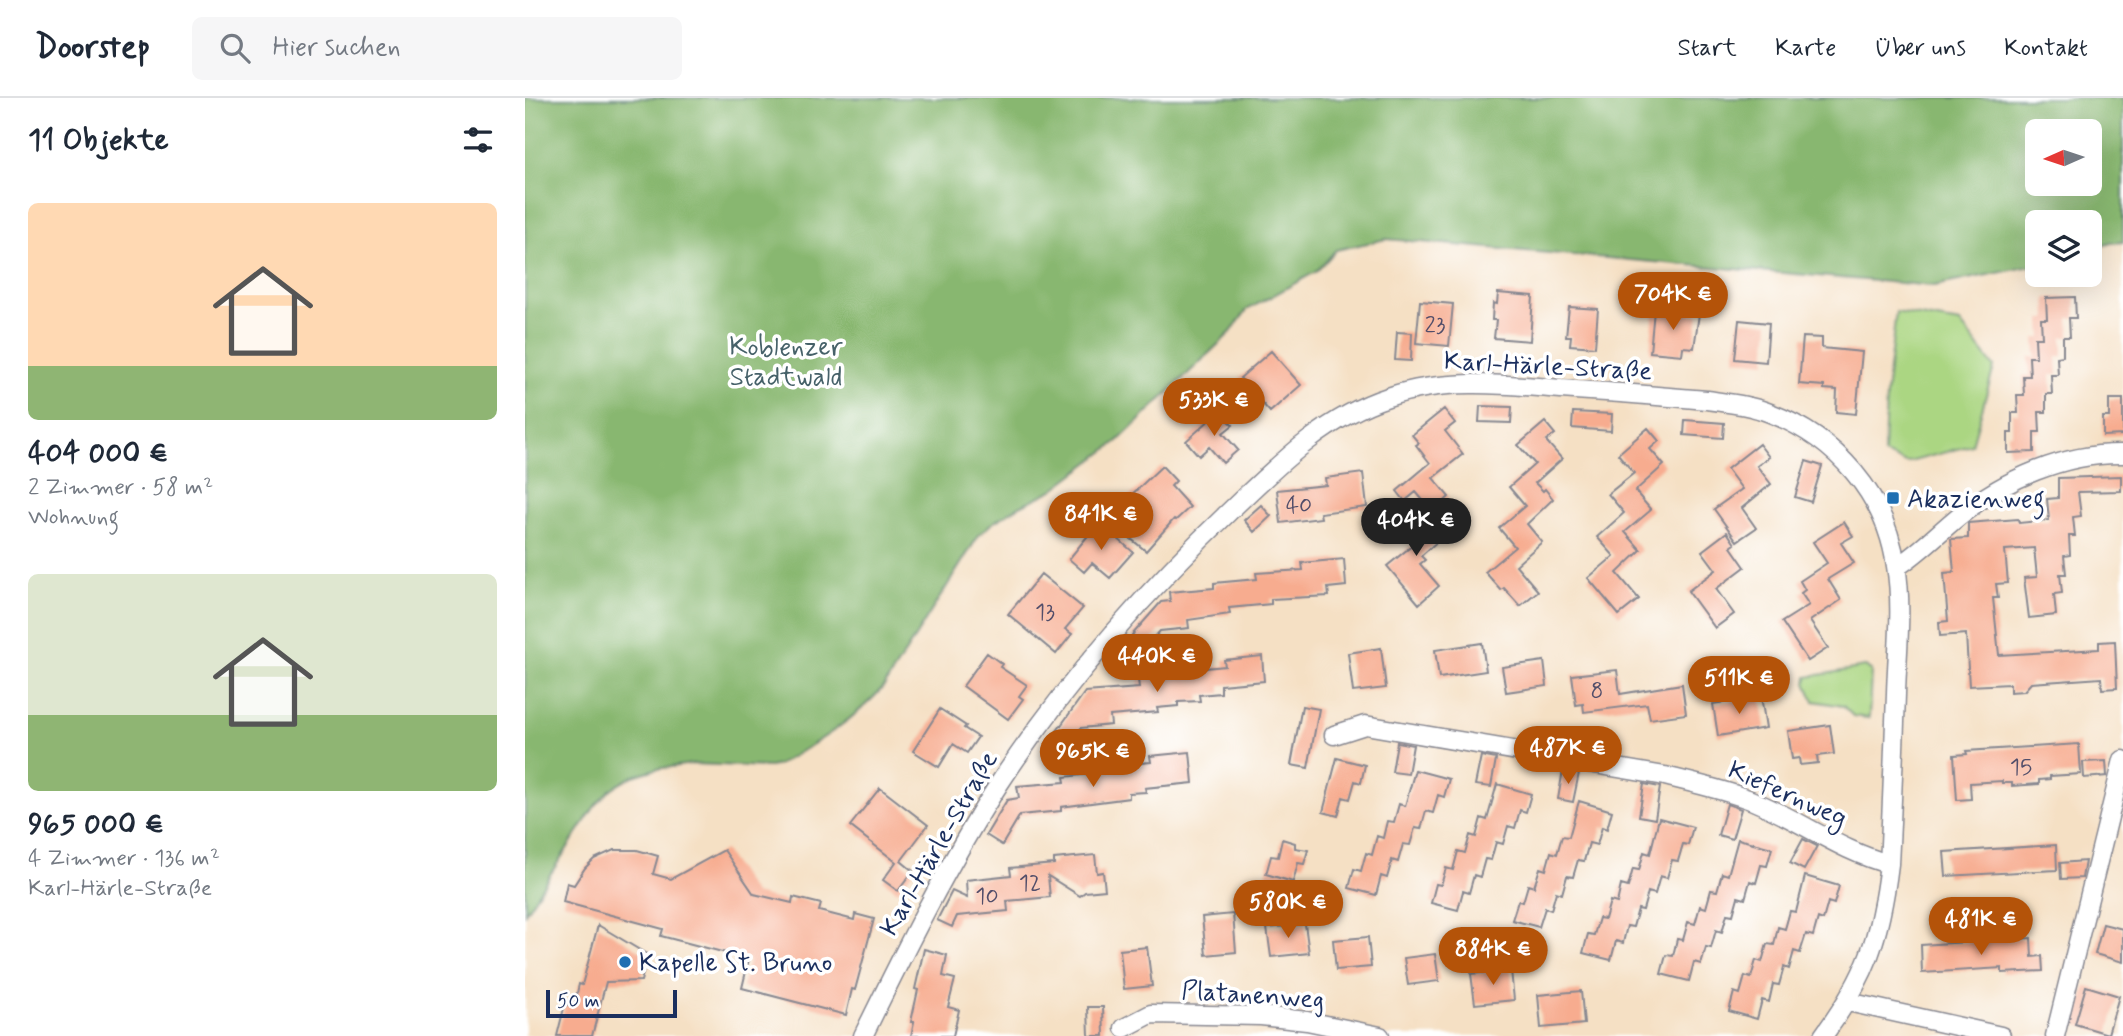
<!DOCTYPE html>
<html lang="de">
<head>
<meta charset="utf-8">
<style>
	:root { --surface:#fff; --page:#f6f6f7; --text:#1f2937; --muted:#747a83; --line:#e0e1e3; --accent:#b45309 }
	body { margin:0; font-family:Mynerve,sans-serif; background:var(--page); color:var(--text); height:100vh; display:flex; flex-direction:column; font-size:26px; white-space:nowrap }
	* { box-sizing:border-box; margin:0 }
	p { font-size:23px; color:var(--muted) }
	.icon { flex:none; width:38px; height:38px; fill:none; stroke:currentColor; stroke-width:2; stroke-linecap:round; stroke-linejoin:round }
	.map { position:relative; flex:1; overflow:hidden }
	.drawer { display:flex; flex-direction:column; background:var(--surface); width:525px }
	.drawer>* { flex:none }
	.needle { width:46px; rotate:267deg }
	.controls { position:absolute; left:1500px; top:21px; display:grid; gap:14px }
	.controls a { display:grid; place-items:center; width:77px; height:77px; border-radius:10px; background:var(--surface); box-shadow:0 7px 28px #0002; font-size:35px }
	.scale { position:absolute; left:21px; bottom:18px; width:131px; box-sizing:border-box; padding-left:7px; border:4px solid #1b2f5e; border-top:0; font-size:19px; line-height:24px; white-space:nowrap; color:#1b2f5e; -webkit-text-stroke:5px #fff; paint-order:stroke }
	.price { position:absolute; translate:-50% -60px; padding:0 16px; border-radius:24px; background:var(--accent); color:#fff; font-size:23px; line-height:46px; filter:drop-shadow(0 2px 4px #0008) }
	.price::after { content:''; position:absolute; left:50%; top:42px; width:21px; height:16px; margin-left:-10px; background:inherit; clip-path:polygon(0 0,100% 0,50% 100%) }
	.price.current { background:#222; color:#fff }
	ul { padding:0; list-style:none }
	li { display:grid; align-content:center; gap:14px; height:371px; padding:0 28px }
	li span { display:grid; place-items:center; height:217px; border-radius:10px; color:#555 }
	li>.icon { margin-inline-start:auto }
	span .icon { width:126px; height:126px; fill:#fffc; stroke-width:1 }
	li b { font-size:30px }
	h2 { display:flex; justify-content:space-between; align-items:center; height:84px; padding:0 28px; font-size:30px }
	header { display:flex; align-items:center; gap:42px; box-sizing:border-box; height:98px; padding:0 35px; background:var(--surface); border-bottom:2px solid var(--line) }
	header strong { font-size:33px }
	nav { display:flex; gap:38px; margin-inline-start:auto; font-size:24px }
	.search { width:490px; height:63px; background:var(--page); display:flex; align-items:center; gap:18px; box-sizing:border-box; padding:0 24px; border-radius:10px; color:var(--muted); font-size:26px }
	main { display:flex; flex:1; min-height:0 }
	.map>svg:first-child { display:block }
	.green { fill:#abd682; stroke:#638270; stroke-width:2 }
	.forest { fill:#88b770; stroke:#527367; stroke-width:2; fill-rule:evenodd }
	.building { fill:#f7ac8f }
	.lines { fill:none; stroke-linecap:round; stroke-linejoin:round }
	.minor-casing { stroke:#888891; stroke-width:21 }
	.minor { stroke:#fff; stroke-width:18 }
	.poi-dot { fill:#1f6fb2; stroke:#fff; stroke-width:2.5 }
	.labels { text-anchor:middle; stroke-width:7; stroke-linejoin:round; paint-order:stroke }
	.number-label { font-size:23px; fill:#524e6a }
	.park-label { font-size:26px; fill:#466169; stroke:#fff }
	.street-label { font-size:26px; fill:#1b2f5e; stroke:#fff }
	.poi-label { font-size:26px; fill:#1b2f5e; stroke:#fff; text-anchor:start }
</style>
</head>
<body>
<header>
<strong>Doorstep</strong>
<div class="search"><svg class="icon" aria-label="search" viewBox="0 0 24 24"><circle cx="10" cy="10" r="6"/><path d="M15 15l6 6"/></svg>Hier suchen</div>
<nav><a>Start</a><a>Karte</a><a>Über uns</a><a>Kontakt</a></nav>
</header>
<main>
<section class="drawer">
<h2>11 Objekte<svg class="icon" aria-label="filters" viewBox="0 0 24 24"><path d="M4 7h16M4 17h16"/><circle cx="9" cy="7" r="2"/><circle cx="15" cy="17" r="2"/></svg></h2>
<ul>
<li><span style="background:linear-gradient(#ffd9b3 75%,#8fb573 0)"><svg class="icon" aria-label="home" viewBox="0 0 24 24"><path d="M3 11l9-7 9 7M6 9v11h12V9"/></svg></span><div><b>404 000 €</b><p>2 Zimmer · 58 m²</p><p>Wohnung</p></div></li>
<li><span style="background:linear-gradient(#dfe7d0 65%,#8fb573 0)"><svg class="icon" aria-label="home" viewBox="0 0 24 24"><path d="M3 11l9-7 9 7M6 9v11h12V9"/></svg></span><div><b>965 000 €</b><p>4 Zimmer · 136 m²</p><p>Karl-Härle-Straße</p></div></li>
</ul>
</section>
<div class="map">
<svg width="1598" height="938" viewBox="0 0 1598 938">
	<rect width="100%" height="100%" fill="#fff"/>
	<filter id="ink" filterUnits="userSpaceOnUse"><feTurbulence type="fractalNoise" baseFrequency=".0143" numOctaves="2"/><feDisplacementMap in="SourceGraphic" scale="14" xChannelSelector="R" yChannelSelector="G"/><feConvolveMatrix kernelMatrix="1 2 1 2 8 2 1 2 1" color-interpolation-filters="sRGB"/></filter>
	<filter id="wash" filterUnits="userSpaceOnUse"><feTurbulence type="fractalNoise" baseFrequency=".00686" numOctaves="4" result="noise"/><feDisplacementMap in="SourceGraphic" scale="28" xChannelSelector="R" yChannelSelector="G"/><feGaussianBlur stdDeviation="1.57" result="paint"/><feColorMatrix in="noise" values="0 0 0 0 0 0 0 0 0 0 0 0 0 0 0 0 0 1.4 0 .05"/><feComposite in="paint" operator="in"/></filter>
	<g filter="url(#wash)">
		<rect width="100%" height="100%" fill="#f5e0c4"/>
		<path class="green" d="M1371 214 1435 225 1469 269 1447 347 1381 365 1359 356 1361 296Z
			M1340 569 1346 572 1344 620 1328 618 1318 608 1289 603 1281 585 1282 579Z"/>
		<path class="forest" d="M0 0H1598V144L1586 145 1565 152 1564 124H1512V167L1409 188 861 141 811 152 792 173 722 212 706 234 593 343 528 392 495 408 466 426 454 437 360 587C330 622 293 644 253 667L245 669 167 666 131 671 108 678 86 691 70 708 0 815ZM1512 33H1564V86H1512Z"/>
		<g id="blocks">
			<path class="building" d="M973 195 1008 198 1005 243 969 240 971 222H967L968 205 972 206Z
				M1550 199 1551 220H1544L1545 239H1538V258L1532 259 1533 277H1526L1527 296H1521V314H1514L1515 334H1509V354L1483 355V335H1487V315H1493L1492 297H1499L1498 278H1505L1504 259H1511L1510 240H1517L1516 221H1522L1521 200Z
				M895 203 928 206 924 248 891 245Z
				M1044 209 1073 211 1070 249 1045 247 1046 238H1041Z
				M1129 212 1174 216 1169 250 1158 249 1157 257 1125 254Z
				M1214 222 1244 225 1241 264 1210 261Z
				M872 234 887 235 886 263 870 262Z
				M1278 239 1297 240V250L1337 254 1331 316 1311 314 1312 292 1299 291V288L1274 286Z
				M746 253 776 287 745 314 715 280Z
				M1584 301H1598V337L1578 338V319H1584Z
				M955 308 987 309 986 325 954 324Z
				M919 311 930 325 920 333 938 356 908 380 924 399 908 414 891 394 880 403 872 393 905 365 891 347 894 345 887 337Z
				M695 313 708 327 698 335 713 352 698 365 684 349 674 358 661 343Z
				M1048 314 1087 316 1086 333 1047 330Z
				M1160 322 1199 325 1198 340 1159 337Z
				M1020 324 1030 336 1021 343 1037 361 1010 385 1018 393 1020 391 1028 401 1002 426 1017 444 991 467 1013 493 995 508 979 490 976 492 960 474 990 449 974 430 1000 408 984 389 1010 366 993 347Z
				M1123 330 1134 343 1125 351 1139 367 1110 393 1126 412 1100 434 1116 452 1092 475 1114 501 1094 517 1063 480 1089 458 1072 439 1099 415 1083 396 1109 375 1093 356Z
				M1234 346 1244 359 1232 368 1246 386 1217 410 1231 430 1212 443 1189 411 1217 391 1202 371Z
				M1281 363 1297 368 1286 404 1270 399Z
				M637 368 651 383 646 388 665 409 651 422 649 421 621 453 605 440 622 420 603 400Z
				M838 375 842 409 795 415 796 420 756 425 752 392 801 387 800 380Z
				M1596 378V393L1553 394 1556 418 1548 419 1550 438H1544L1545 457 1539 458 1541 476H1535L1537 495 1529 496 1531 517 1504 520 1499 480 1512 479 1509 450 1480 452 1483 485 1471 486 1473 500H1468L1474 557 1574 551V544L1590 543 1592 590 1577 591 1576 580 1506 585 1499 593 1485 594V586L1444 588 1441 536 1415 538 1414 524 1423 523 1419 475 1429 474 1426 441 1443 440V425L1493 421 1494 425 1524 422 1522 401 1533 400V380Z
				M736 407 746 418 729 434 719 422Z
				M890 412 915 441 896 458 900 462 895 466 914 488 894 506 862 468 889 446 873 427Z
				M574 424 608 454 585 480 567 465 559 474 544 461Z
				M1319 424 1328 438 1316 445 1329 465 1303 481 1316 502 1285 523 1303 550 1283 563 1257 524 1284 507 1276 495 1280 492 1275 483 1302 465 1288 444Z
				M1202 434 1210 446 1206 449 1220 469 1191 491 1209 516 1190 530 1163 493 1191 472 1177 453Z
				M819 461 821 488 803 490 804 498 746 501V506L704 510 705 516 663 522 664 530 635 533 621 549 607 537 636 504 645 503 644 494 689 490V485L732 481 731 475 778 472 777 465Z
				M516 476 558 510 540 531 547 536 531 556 483 516Z
				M957 545 961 573 914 580 910 552Z
				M856 550 861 590 828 594 823 555Z
				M462 555 477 566 475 569 502 587 494 598 498 601 483 621 438 588Z
				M737 558 739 583 696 587V595L674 597 675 603 653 604V608L632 610 633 614 585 618 586 627 556 630 543 648 529 637 560 594 614 590 613 581 656 578 650 573 700 568 699 562Z
				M1019 563 1022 588 981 594 977 569Z
				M1092 572 1095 596 1157 586 1161 616 1125 621 1122 606 1059 614 1058 606 1051 607 1047 577Z
				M1236 598 1241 630 1193 638 1188 606Z
				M777 608 794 611 783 670 766 667Z
				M415 611 441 628 439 630 453 639 442 655 428 646 414 669 388 653Z
				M1305 627 1309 656 1292 658 1293 665 1275 667 1274 660 1267 661 1263 633Z
				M872 644 888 647 883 676 867 674Z
				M1554 646 1556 676 1525 678V681L1514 682V686L1487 688V685H1477V683L1445 685 1446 701 1432 702 1429 657 1442 656 1441 653Z
				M665 654 668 685 620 690 621 694 604 695V700L536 709V713L495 717 477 747 461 737 482 702 494 700 492 688 540 684 539 679 583 674 582 668 626 664 625 658Z
				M956 658 971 661 966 689 950 687Z
				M812 660 840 667 836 685 830 683 825 701 818 699 813 718 798 714Z
				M1581 663 1582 678 1559 680 1558 664Z
				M890 672 924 681 919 699 913 697 908 715 901 713 896 731 890 730 885 747 878 746 873 764 867 762 862 780 856 778 851 797 824 790 829 771 836 773 841 755 847 757 852 738 858 740 862 723 869 724 874 706 880 708Z
				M1038 672 1054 675 1048 704 1033 701Z
				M972 686 1006 696 1001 714 995 712 990 730 983 728 978 746 971 744 966 762 960 761 955 779 949 777 944 795 938 793 933 812 906 805 911 786 916 787 921 770 928 772 933 753 940 755 945 737 951 739 956 720 962 722Z
				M1119 686 1135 689 1130 721 1114 718Z
				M355 690 403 727 376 763 388 773 373 793 358 782 371 764 325 728Z
				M1054 703 1087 713 1082 731 1077 729 1072 747 1064 745 1059 763 1053 762 1048 779 1042 778 1037 796 1031 794 1026 812 1020 810 1014 829 987 822 993 803 998 804 1003 787 1009 789 1015 770 1021 772 1026 754 1032 756 1037 738 1044 739Z
				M1202 706 1216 711 1207 741 1193 737Z
				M1134 720 1168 729 1163 747 1158 746 1153 763 1147 762 1142 780 1135 778 1130 796 1123 794 1118 812 1113 811 1108 829 1102 828 1098 845 1091 843 1086 862 1058 855 1063 836 1069 837 1074 820 1080 821 1085 803 1092 805 1096 787 1103 789 1108 771 1114 772 1119 754 1125 756Z
				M757 741 770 745V750L783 752 779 766 773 765 768 784 741 776 746 758 753 759Z
				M1213 741 1247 750 1242 768 1236 767 1231 785 1225 783 1220 801 1213 799 1208 817 1202 816 1197 834 1191 832 1186 850 1181 849 1176 866 1169 864 1164 883 1136 876 1141 857 1148 858 1152 841 1158 842 1163 824 1170 826 1175 808 1181 810 1186 792 1192 793 1197 775 1203 777Z
				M1278 741 1292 748 1279 772 1265 765Z
				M1531 747 1532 772 1421 778 1419 754Z
				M89 752H112L133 758 128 776 146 781 199 752 229 796 267 805 268 799 296 806 294 813 329 822 330 816 349 821 330 892 327 891 321 917 217 890 224 861 136 838 138 831 38 804 42 785 49 787 60 770 69 761Z
				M570 757 572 775 578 774 580 792 560 794 555 798 523 778 525 799 482 803 483 813 432 818 427 829 412 822 427 793 442 800 441 782 486 777 485 770 529 766V761Z
				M1560 763 1557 780 1536 781 1535 765Z
				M1280 778 1314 788 1309 806 1303 804 1298 822 1293 820 1288 838 1281 836 1275 855 1269 853 1264 871 1259 869 1254 887 1248 886 1244 904 1237 902 1232 921 1204 913 1209 894 1215 896 1220 878 1226 880 1231 862 1237 864 1242 846 1249 847 1253 829 1260 831 1265 813 1271 814Z
				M708 816 711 854 681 857 677 819Z
				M780 826 784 855 746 859 742 830Z
				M1578 826 1598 831V864L1570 856Z
				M73 827 123 857 116 883 81 884 67 938H32L40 906 49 909 54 886 57 887Z
				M843 839 846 869 811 872 808 842Z
				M1506 840 1507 859 1517 858 1518 873 1477 875V870L1397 875 1396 847Z
				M622 849 627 888 599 891 595 852Z
				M399 851 422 857 418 878 430 881 423 909 434 912 428 938H386L389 924H386L393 892 390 891Z
				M910 856 914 883 883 887 879 860Z
				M986 872 989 902 950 906 946 876Z
				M1561 888 1594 898 1583 936 1550 926Z
				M1056 893 1059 926 1016 930 1013 897Z
				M563 909H578L579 938H564Z"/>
		</g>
	</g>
	<g filter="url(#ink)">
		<use href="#blocks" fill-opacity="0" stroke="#888891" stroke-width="2"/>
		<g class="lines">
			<g class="minor-casing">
				<path id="minor" d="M1372 469C1395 454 1413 435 1434 418 1480 381 1539 355 1598 356
					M809 637 840 627 1140 678C1168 685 1196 691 1223 701 1271 719 1314 753 1364 766
					M1323 904 1476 938
					M599 930 626 916 736 918 782 923 855 938
					M338 938C380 852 422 767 474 686 540 585 621 493 708 410 754 366 801 319 863 299 919 280 978 286 1036 291 1085 294 1134 298 1182 302 1203 305 1225 307 1245 315 1311 340 1361 397 1371 468 1378 509 1372 554 1371 596 1369 653 1367 710 1364 766 1355 840 1342 878 1298 938
					M1530 938 1598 662"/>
			</g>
			<use href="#minor" class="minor"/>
		</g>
	</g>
	<g class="poi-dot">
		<rect x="1361" y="393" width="14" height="14" rx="3.5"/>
		<circle cx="100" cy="864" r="7"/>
	</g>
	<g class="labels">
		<g class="number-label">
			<text x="910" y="234">23</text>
			<text x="774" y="414">40</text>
			<text x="520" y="521">13</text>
			<text x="1072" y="600">8</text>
			<text x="1496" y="676">15</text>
			<text x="505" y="792">12</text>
			<text x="462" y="805">10</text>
		</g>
		<g class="park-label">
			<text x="261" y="257">Koblenzer<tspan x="261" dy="30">Stadtwald</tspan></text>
		</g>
		<g class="street-label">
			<text transform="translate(1023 267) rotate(3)" y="9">Karl-Härle-Straße</text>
			<text transform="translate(1263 695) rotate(24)" y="9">Kiefernweg</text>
			<text transform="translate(413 745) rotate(-60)" y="9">Karl-Härle-Straße</text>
			<text transform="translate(728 896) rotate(4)" y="9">Platanenweg</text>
		</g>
		<g class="poi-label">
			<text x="1382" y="409">Akazienweg</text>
			<text x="114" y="873">Kapelle St. Bruno</text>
		</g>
	</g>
</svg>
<div class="controls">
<a><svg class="needle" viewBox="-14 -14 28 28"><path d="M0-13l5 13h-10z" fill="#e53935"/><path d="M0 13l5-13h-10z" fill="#747a83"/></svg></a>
<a><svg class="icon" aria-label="layers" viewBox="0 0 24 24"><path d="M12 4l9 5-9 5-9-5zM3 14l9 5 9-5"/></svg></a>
</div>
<div class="scale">50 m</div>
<b class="price" style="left:1148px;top:234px">704K €</b>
<b class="price" style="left:689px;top:340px">533K €</b>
<b class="price" style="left:576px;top:454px">841K €</b>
<b class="price current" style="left:891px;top:460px">404K €</b>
<b class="price" style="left:632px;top:596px">440K €</b>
<b class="price" style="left:1214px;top:618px">511K €</b>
<b class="price" style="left:1043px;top:688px">487K €</b>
<b class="price" style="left:568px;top:691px">965K €</b>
<b class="price" style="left:763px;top:842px">580K €</b>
<b class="price" style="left:1456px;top:859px">481K €</b>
<b class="price" style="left:968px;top:889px">884K €</b>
</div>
</main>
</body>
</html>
